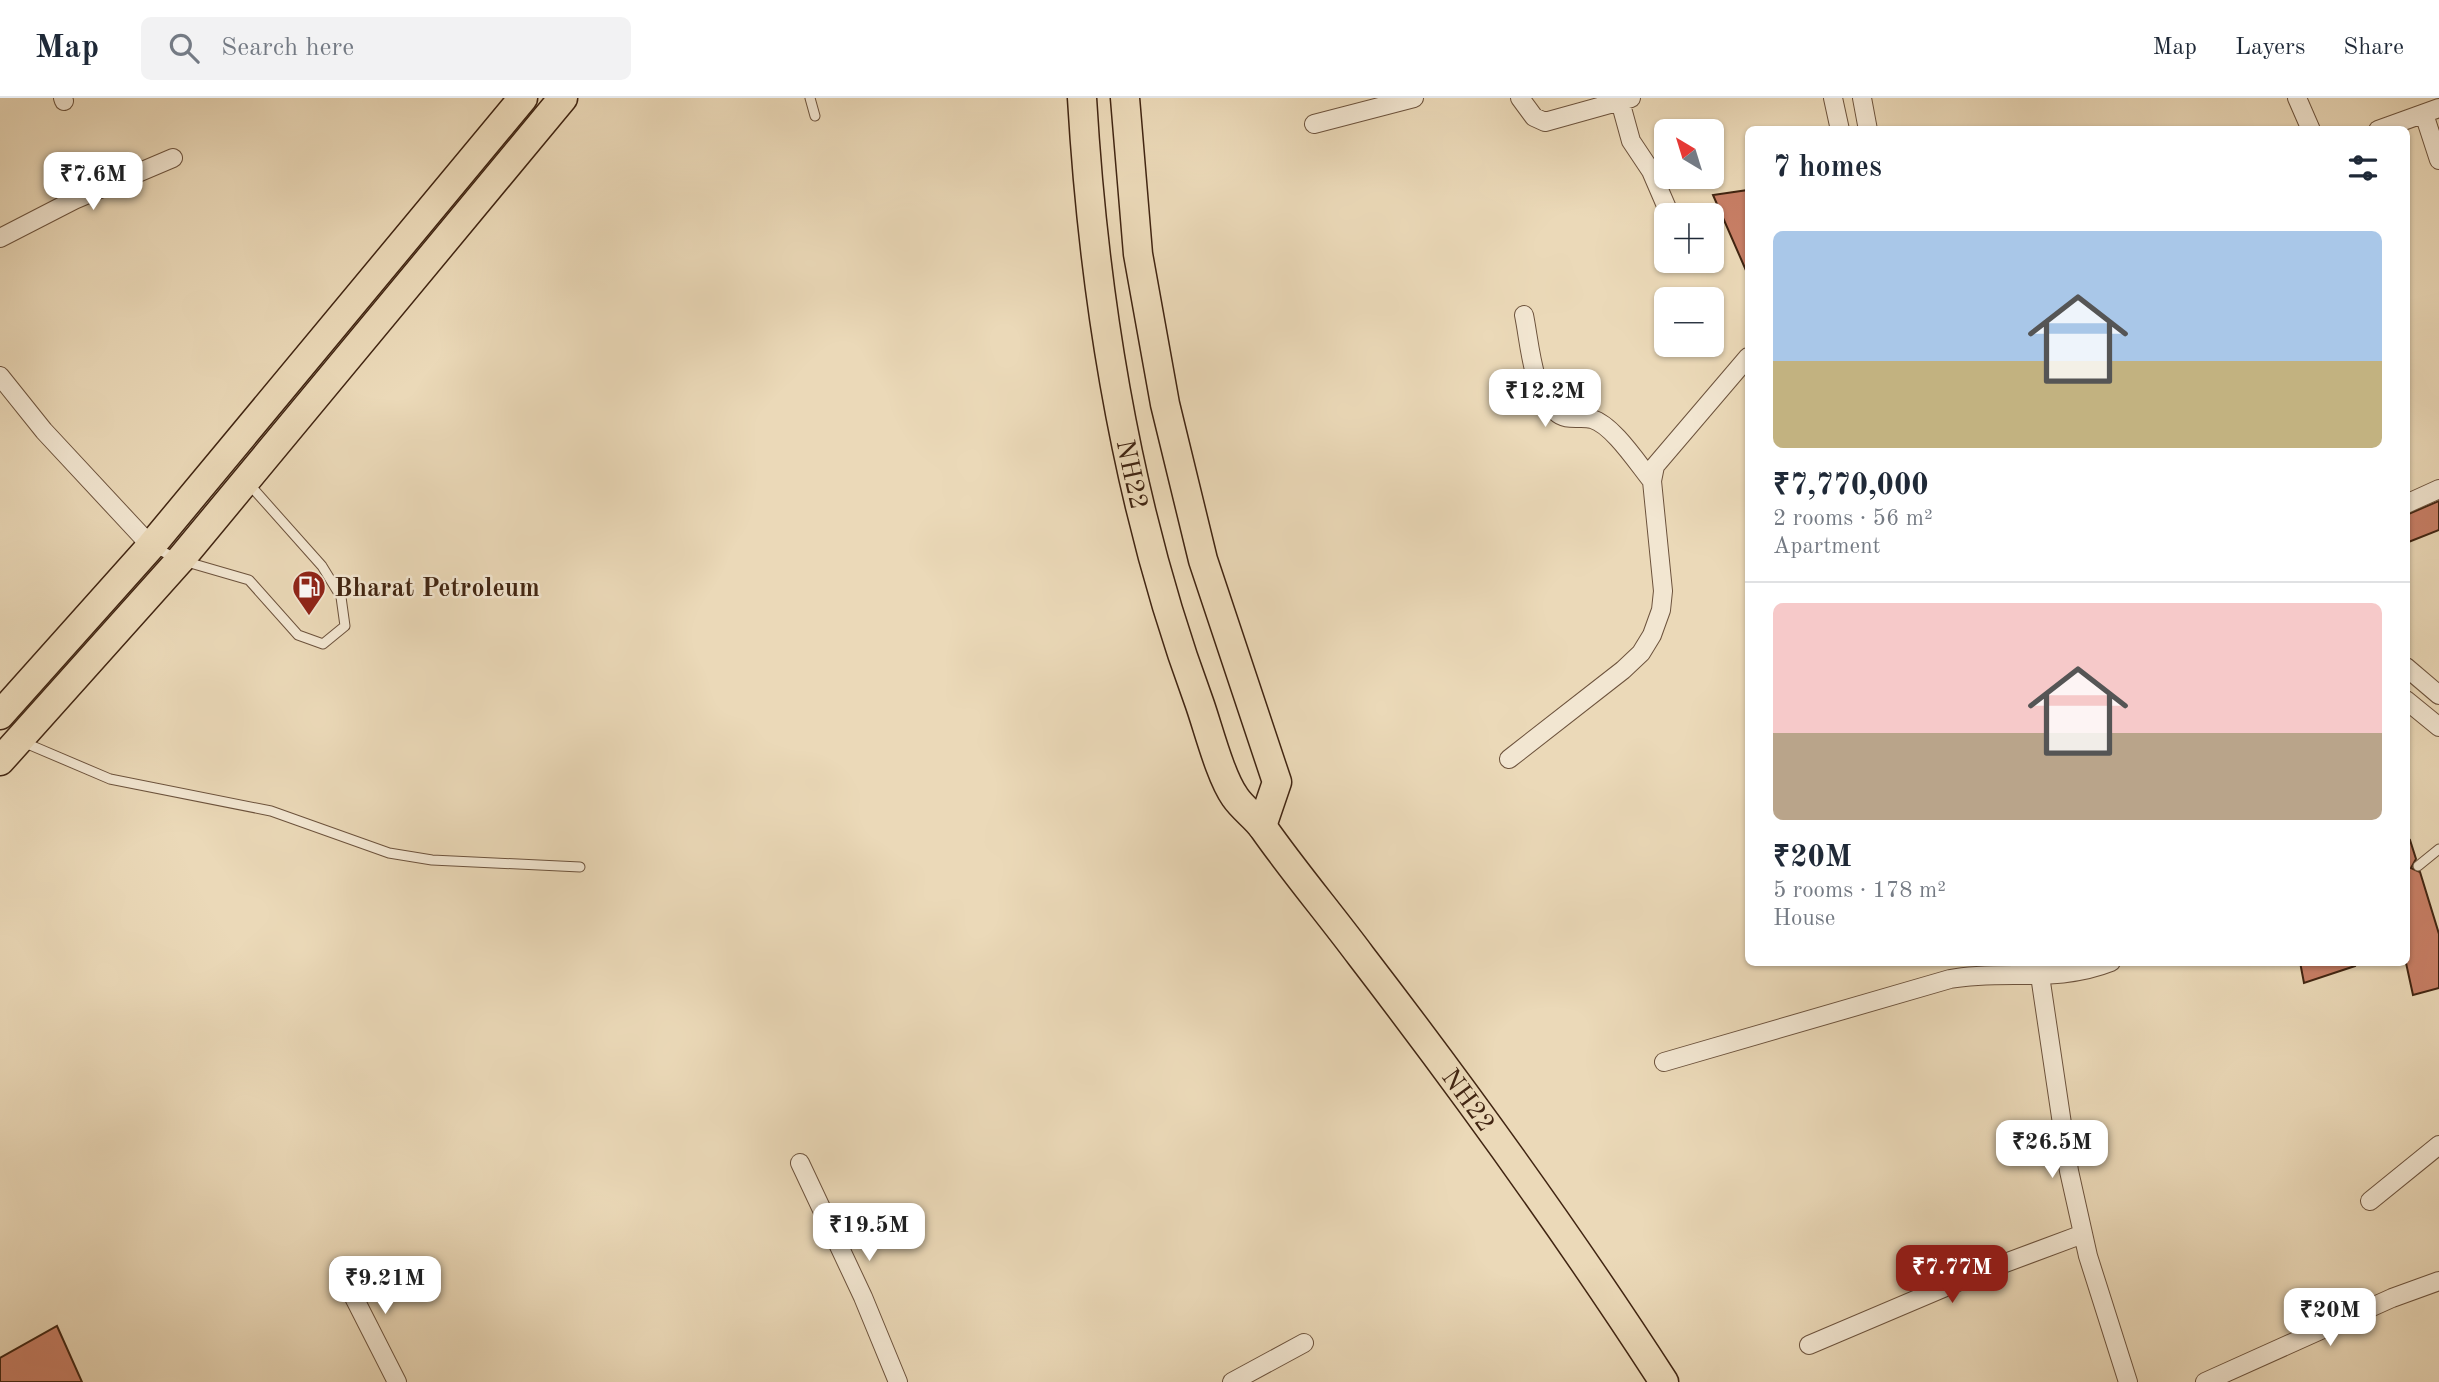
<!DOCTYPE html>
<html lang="en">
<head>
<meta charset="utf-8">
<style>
	:root { --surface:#fff; --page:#f2f2f3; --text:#1f2937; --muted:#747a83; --line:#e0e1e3; --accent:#8f2418 }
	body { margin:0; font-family:"Old Standard TT",serif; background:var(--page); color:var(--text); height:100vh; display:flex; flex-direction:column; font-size:26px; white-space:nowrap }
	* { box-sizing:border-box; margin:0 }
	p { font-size:23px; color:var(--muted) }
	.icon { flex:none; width:38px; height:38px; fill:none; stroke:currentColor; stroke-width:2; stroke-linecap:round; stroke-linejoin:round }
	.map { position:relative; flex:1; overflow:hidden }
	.drawer { position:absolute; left:1745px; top:28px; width:665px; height:840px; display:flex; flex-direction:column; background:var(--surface); border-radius:10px; box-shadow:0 2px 5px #0004 }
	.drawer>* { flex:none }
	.needle { width:46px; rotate:322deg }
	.tools { position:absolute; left:1654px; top:21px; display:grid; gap:14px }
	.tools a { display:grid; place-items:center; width:70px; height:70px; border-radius:10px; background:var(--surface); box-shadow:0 2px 5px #0004; font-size:35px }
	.price { position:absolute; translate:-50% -60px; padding:0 16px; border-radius:14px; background:#fff; color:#222; font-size:23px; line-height:46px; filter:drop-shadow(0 2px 4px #0008) }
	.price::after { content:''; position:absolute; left:50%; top:42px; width:21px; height:16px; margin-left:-10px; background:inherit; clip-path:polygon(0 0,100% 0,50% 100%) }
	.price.on { background:var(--accent); color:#fff }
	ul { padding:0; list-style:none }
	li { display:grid; align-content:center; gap:14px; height:371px; padding:0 28px }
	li+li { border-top:2px solid var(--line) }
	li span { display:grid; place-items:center; height:217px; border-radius:10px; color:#555 }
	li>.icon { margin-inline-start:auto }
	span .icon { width:126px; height:126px; fill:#fffc; stroke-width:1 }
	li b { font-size:30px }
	h2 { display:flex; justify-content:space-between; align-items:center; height:84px; padding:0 28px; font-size:30px }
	header { display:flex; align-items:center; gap:42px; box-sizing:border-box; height:98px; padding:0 35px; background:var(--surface); border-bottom:2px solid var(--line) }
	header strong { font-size:33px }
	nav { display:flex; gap:38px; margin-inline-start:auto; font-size:24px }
	.search { width:490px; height:63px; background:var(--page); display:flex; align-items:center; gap:18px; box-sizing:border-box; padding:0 24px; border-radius:10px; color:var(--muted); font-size:26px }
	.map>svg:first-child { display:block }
	.building { fill:#c87f66; stroke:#412512; stroke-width:2 }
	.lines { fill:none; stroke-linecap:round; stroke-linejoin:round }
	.service-casing { stroke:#6c523c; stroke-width:11 }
	.minor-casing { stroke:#6c523c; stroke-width:20 }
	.trunk-casing { stroke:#412512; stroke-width:31 }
	.service { stroke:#f2e6d1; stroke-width:9 }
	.minor { stroke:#f2e6d1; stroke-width:18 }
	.trunk { stroke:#ebd9b8; stroke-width:28 }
	.labels { text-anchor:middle; stroke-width:5; stroke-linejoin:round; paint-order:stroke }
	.street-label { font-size:26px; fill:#412512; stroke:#f2e6d1 }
	.poi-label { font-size:26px; font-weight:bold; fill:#412512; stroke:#f2e6d1; text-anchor:start }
</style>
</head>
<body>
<header>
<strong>Map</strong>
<div class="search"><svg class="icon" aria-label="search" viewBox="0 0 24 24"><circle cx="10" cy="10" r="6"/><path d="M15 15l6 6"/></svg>Search here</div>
<nav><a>Map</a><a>Layers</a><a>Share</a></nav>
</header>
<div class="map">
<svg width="2439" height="1284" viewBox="0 0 2439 1284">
	<rect width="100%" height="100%" fill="#ebd9b8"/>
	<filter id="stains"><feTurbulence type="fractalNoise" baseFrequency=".00286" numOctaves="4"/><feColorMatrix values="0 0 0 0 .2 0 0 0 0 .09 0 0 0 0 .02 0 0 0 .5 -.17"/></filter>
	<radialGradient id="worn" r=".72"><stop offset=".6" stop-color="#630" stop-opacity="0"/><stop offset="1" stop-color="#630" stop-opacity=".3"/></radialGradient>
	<path class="building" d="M1748 92V177L1713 97Z
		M2439 403V432L2406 445V417Z
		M2410 742 2416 761 2411 770 2420 774 2439 836V890L2413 897 2406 865V743Z
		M2300 864H2354L2355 868 2304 885Z
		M57 1228 82 1284H0V1260Z"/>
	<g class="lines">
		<g class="service-casing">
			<path id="service" d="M810 0 815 18
				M153 449 180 462 249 482 298 537 323 546 345 528 341 499 322 468 249 386
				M23 644 110 681 271 713 389 755 432 762 580 769
				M2418 768 2439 751"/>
		</g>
		<g class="minor-casing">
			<path id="minor" d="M63 0 64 3
				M1520 0 1534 19 1545 24 1631 0
				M1833 0 1840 32
				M1862 0 1868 32
				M2297 0 2311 32
				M1620 3 1631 43 1651 73 1670 117
				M2424 16 2439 62
				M1314 26 1414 0
				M2378 32 2439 10
				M0 140 74 102 173 60
				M1524 217C1530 246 1532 294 1556 314 1566 324 1580 318 1592 321 1613 327 1638 366 1652 383
				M0 278 44 333 151 448
				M2406 406 2439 391
				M2406 569 2439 597
				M2406 602 2439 629
				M1509 661 1623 572 1641 555 1652 537 1661 512 1663 493 1652 383 1655 368 1748 259
				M2038 864 2069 1073 2088 1158 2128 1284
				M1664 964 1950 881C2006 871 2056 886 2111 864
				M800 1065 863 1199 898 1284
				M2370 1103 2439 1047
				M339 1170 397 1284
				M1809 1247 1981 1174 2083 1136
				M1232 1284 1304 1245
				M2205 1284 2392 1200 2439 1183"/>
		</g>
		<g class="trunk-casing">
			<g id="trunk">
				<path id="s1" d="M1082 0C1094 204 1128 412 1199 604 1208 629 1220 678 1235 699 1243 711 1256 719 1264 731 1295 775 1329 815 1361 858 1467 996 1569 1137 1664 1284"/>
				<path d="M1125 0 1138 156 1165 306 1203 462 1277 684 1262 728"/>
				<path d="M0 617 151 448 523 0"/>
				<path d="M0 663 180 462 563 0"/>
			</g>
		</g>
		<use href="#service" class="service"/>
		<use href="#minor" class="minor"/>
		<use href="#trunk" class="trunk"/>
	</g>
	<defs>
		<g id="fuel-pin" transform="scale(1.75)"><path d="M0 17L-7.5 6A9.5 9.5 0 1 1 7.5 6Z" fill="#8f2418" stroke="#f2e6d1"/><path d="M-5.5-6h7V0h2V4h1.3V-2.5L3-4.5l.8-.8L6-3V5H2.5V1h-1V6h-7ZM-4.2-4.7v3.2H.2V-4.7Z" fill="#fff"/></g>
	</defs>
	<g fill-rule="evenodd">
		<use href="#fuel-pin" x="309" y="489"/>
	</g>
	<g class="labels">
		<g class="street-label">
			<text dy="9" stroke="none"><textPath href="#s1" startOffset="380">NH22</textPath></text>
			<text dy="9" stroke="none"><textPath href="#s1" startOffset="1102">NH22</textPath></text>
		</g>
		<g class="poi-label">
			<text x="334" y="498">Bharat Petroleum</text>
		</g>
	</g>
	<rect width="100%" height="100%" filter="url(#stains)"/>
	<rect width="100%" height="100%" fill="url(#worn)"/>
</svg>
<div class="tools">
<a><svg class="needle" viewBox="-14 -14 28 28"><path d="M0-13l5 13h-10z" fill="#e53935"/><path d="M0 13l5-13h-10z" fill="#747a83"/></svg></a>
<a>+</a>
<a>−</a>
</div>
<b class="price" style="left:93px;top:114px">₹7.6M</b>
<b class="price" style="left:1545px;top:331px">₹12.2M</b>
<b class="price" style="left:2052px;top:1082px">₹26.5M</b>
<b class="price" style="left:869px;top:1165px">₹19.5M</b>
<b class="price on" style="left:1952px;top:1207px">₹7.77M</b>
<b class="price" style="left:385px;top:1218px">₹9.21M</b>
<b class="price" style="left:2330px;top:1250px">₹20M</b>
<section class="drawer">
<h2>7 homes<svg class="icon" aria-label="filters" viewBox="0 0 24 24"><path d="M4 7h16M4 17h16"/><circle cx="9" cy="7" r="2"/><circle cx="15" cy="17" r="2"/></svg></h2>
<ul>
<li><span style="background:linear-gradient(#a9c7e8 60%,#c2b280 0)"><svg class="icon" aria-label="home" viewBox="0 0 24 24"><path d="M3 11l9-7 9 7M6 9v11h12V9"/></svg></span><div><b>₹7,770,000</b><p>2 rooms · 56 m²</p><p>Apartment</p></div></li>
<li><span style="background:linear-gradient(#f6c9c9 60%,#b9a48a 0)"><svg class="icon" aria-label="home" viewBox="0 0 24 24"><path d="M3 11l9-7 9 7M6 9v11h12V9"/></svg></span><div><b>₹20M</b><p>5 rooms · 178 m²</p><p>House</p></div></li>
</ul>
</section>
</div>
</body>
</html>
